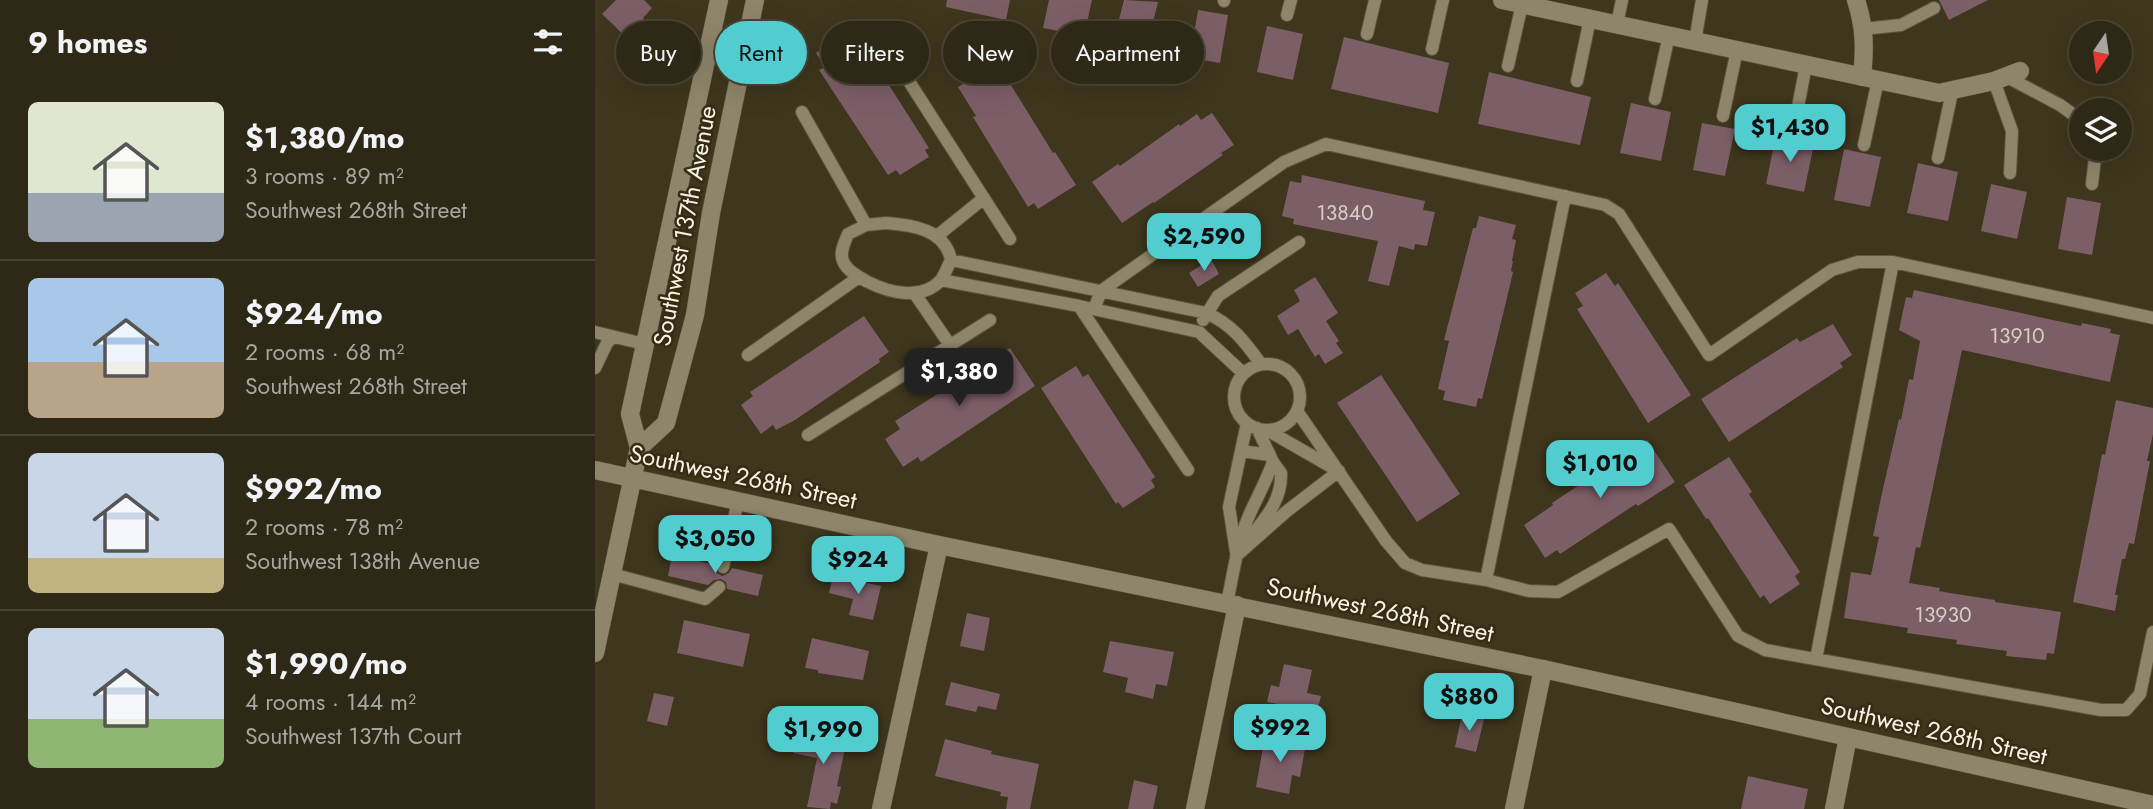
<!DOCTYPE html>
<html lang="en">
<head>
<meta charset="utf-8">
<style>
	:root { --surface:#2e2816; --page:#36301f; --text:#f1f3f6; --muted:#a7a6a1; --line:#494435; --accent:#52cdcf }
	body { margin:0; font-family:Jost,sans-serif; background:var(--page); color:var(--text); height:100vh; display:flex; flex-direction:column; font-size:26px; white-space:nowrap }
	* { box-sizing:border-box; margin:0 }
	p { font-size:23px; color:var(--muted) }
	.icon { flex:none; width:38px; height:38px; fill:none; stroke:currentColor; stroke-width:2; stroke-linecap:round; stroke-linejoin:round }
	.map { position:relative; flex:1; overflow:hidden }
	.drawer { display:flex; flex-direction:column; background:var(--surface); width:595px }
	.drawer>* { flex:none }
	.hud { position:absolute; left:21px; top:21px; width:665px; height:63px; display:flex; gap:14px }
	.needle { width:46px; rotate:193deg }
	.tools { position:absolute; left:1474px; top:21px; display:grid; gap:14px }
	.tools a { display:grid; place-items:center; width:63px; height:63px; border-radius:50%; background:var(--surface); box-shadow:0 7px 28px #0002,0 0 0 2px var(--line); font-size:35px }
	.price { position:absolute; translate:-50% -60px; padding:0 16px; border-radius:14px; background:var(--accent); color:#111; font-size:23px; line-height:46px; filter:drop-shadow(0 2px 4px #0008) }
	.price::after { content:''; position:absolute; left:50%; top:42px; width:21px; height:16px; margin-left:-10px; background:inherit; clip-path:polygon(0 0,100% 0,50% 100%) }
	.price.selected { background:#222; color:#fff }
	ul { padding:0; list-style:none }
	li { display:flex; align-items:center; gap:21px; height:175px; padding:0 28px }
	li+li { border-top:2px solid var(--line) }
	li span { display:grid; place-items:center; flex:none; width:196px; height:140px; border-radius:10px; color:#555 }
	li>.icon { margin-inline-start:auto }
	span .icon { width:84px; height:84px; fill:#fffc; stroke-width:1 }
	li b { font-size:30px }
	h2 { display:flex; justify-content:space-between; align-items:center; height:84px; padding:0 28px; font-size:30px }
	.pill { padding:0 24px; border-radius:32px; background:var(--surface); box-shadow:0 7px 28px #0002,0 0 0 2px var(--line); font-size:24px; line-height:63px }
	.pill.selected { background:var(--accent); color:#111 }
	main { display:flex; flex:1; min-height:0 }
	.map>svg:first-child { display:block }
	.building { fill:#7c5e67 }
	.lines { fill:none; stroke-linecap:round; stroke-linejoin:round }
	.service-casing { stroke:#5c543f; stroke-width:14 }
	.minor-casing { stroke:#5c543f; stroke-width:19 }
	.secondary-casing { stroke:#5c543f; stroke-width:19 }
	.service { stroke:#8e856a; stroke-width:12 }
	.minor { stroke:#8e856a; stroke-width:18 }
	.secondary { stroke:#8e856a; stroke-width:18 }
	.labels { text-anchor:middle; stroke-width:5; stroke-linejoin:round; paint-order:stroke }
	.number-label { font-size:21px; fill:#d8cdc4 }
	.street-label { font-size:24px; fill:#f7f2e3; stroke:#342c13 }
</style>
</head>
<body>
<main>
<section class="drawer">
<h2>9 homes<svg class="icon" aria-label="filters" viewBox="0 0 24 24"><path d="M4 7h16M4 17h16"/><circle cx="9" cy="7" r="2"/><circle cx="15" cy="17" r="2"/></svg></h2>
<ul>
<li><span style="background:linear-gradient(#dfe7d0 65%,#9aa5b1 0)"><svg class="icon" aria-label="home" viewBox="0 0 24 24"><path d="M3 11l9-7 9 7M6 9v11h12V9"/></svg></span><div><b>$1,380/mo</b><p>3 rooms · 89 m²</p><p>Southwest 268th Street</p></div></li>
<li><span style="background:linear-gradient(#a9c7e8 60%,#b9a48a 0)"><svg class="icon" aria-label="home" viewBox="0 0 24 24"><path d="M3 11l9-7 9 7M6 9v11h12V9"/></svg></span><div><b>$924/mo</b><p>2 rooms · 68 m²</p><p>Southwest 268th Street</p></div></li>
<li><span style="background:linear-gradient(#c9d6e8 75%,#c2b280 0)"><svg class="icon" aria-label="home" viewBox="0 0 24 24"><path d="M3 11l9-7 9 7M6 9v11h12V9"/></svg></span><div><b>$992/mo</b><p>2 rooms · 78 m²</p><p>Southwest 138th Avenue</p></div></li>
<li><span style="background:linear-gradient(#c9d6e8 65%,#8fb573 0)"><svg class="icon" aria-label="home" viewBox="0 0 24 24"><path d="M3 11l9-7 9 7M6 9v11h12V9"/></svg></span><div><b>$1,990/mo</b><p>4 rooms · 144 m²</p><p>Southwest 137th Court</p></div></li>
</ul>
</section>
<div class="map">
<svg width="1558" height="809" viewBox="0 0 1558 809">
	<rect width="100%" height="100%" fill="#3e361d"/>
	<path class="building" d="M21 0H49L57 8 48 18 55 25 37 43 7 14Z
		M352 0H415L411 20 351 7Z
		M454 0H497L489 36 448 28Z
		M529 0 563 2 552 47 519 39Z
		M1344 0H1393L1354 20Z
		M603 10 633 15 625 63 595 58Z
		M672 26 708 34 698 80 662 72Z
		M252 34 259 45 266 41 334 148 330 150 334 157 305 175 301 170 293 175 224 70 230 67 221 53Z
		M749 37 854 63 843 113 736 89Z
		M395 68 402 79 409 74 458 153 460 152 481 185 443 209 439 203 433 207 378 117 381 116 363 87Z
		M894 72 996 97 985 145 883 124Z
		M1036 103 1076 112 1066 161 1025 153Z
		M617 113 639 145 626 153 628 155 559 203 558 202 527 223 497 182 523 164 525 166 584 124 585 126 602 114 606 120Z
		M1107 123 1140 129 1130 176 1098 170Z
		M1181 135 1219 144 1209 192 1171 184Z
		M1249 149 1286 157 1275 207 1239 200Z
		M1323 163 1363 172 1353 221 1312 213Z
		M707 175 830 201 828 210 840 212 832 246 820 244 819 250 804 246 794 286 773 281 783 241 698 224 699 219 687 216 695 181 706 183Z
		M1396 184 1432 192 1422 239 1386 231Z
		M1472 197 1506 203 1497 255 1463 249Z
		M884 216 921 225 917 239 921 240 917 261H918L916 271 918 272 911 302 887 399 883 398 881 407 848 400 850 391 843 389 854 341 849 340 878 228H881Z
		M616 259 624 274 603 287 594 273Z
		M1011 273 1020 286 1023 283 1096 395 1053 423 982 309 988 306 980 293Z
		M720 277 743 313 731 321 744 341 741 343 748 353 730 364 724 354 720 357 703 329 693 335 682 316 705 301 699 290Z
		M1319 290 1486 326 1487 323 1516 329 1515 333 1525 335 1515 382 1367 350 1325 548 1321 547 1314 583 1345 588 1344 591 1355 593 1400 600V602L1466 612 1459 654 1452 653 1451 660 1411 656 1412 651 1361 644 1362 640 1312 633 1313 628 1249 618 1256 572 1276 575 1284 537 1278 536 1287 493 1304 419 1306 420 1314 379 1318 380 1325 341 1304 330 1311 297 1317 298Z
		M269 316 294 352 284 359 285 362 200 420 181 430 178 425 166 434 146 405 158 396 155 392Z
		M1238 324 1257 355 1245 363 1248 367 1134 442 1106 399 1202 338 1205 342Z
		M415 348 440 386 326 462 323 457 308 467 290 439 305 429 300 421Z
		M481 366 488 377 493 374 560 477 556 480 560 487 528 508 523 502 521 504 446 388Z
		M786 375 865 494 822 522 742 403Z
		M1521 400 1558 408V434L1552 461H1555L1539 544 1534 543 1530 559H1527L1520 595H1523L1520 611 1478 602 1507 454 1510 455Z
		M1052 440 1080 482 1043 506 1041 504 965 554 962 550 950 558 929 525 958 505 957 503Z
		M1134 457 1157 492 1154 494 1205 572 1200 576 1205 584 1175 604 1169 595 1165 598 1113 518 1111 519 1089 485Z
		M77 555 120 565 122 573 127 576 134 573 137 568 168 575 163 596 132 589 131 582 126 579 119 580 113 585 73 576Z
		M238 576 286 586 278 620 254 615 258 599 234 593Z
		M372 613 395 618 389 651 365 646Z
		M89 620 155 634 148 667 82 653Z
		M217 638 274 651 268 680 223 673V670L210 668Z
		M515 641 579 652 572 686 561 684 558 699 530 692 533 678 508 672Z
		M689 664 717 670 712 693 726 696 722 712 672 702 676 685 684 687Z
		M356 682 405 694 401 710 383 706 381 712 350 705Z
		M59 693 79 697 72 726 52 721Z
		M867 714 889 719 881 752 860 747Z
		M204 729 252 739 242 786 246 787 242 804 236 802 235 809 212 807 222 758 198 753Z
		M670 736 711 743 705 777 697 775 694 794 661 787Z
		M350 739 397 751 396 754 444 764 435 809H411L413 797 405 796 406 792 340 776Z
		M1153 776 1213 789 1209 809H1146Z
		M539 780 563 786 558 809H533Z"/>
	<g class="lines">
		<g class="service-casing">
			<path id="service" d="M629 1V0
				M692 15 696 0
				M1022 24 1027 0
				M1268 29 1306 25 1339 8
				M772 34 780 0
				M1100 41 1107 0
				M837 49 848 0
				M299 58 415 239
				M913 66 927 4
				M1412 77 1465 105 1486 120
				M982 81 995 19
				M1399 81 1417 131 1415 173
				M1060 99 1074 35
				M207 112 271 225
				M1128 116 1142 50
				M1199 128 1211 65
				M1269 145 1283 80
				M1343 158 1357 92
				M1497 184 1501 149
				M291 223C317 225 350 229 356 260 353 266 350 274 346 280 327 301 295 293 273 282 264 277 252 271 248 261 244 252 250 242 253 234L271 225Z
				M342 236 389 198
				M356 260 611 313C637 324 650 342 666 364
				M346 280 484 306 604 332 648 373
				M320 294 355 345
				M484 306 593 470
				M499 309 506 291 530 274 689 162 731 144 1010 205 1024 214 1114 355 1237 270 1263 262H1298L1558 318
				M608 320 623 296 704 242
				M0 332 49 344
				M153 355 264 277
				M639 397a33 33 0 1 1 66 0a33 33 0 1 1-66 0Z
				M0 368 12 343 18 337
				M702 411 791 541 810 563 827 570 891 580 934 591 963 592 1074 529 1143 636 1170 650 1506 710H1531L1545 694 1558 632
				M672 430 740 469
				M213 435 395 320
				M646 451 675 455
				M658 534C673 515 687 498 686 473L678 462
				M641 552 634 507 652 423
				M641 556 692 511 744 471
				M128 567 143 501
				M17 574 110 599 124 587
				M891 580 970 196
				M632 603C638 575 642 545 653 518 661 499 671 482 678 462L662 428
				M1221 659 1298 262"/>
		</g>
		<g class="minor-casing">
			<path id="minor" d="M907 0 1344 93 1399 81 1425 71
				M1261 0C1270 28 1270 48 1267 77
				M286 809 344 545
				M600 809 642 605
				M919 809 948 669
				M1239 809 1253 737"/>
		</g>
		<g class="secondary-casing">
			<path id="secondary" d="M44 448 71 423 100 315 116 213 160 0
				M0 470 344 545 948 669 1558 805
				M0 653 44 448 35 414 124 0"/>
		</g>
		<use href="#service" class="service"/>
		<use href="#minor" class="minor"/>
		<use href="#secondary" class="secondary"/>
	</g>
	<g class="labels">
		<g class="number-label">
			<text x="750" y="220">13840</text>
			<text x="1422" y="343">13910</text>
			<text x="1348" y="622">13930</text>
		</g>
		<g class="street-label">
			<text transform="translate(90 226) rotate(-79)" y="8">Southwest 137th Avenue</text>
			<text transform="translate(148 477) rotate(12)" y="8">Southwest 268th Street</text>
			<text transform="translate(785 610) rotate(12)" y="8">Southwest 268th Street</text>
			<text transform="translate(1339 731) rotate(13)" y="8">Southwest 268th Street</text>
		</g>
	</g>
</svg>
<div class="tools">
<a><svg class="needle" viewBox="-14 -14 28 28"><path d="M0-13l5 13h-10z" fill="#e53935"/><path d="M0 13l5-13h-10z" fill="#a7a6a1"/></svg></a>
<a><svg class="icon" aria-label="layers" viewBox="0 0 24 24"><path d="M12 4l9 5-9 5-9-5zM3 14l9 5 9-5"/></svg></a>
</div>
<b class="price" style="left:1195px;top:164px">$1,430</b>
<b class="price" style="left:609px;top:273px">$2,590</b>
<b class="price selected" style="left:364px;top:408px">$1,380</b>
<b class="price" style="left:1005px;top:500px">$1,010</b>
<b class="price" style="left:120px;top:575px">$3,050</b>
<b class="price" style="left:263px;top:596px">$924</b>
<b class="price" style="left:874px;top:733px">$880</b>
<b class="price" style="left:685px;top:764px">$992</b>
<b class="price" style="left:228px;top:766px">$1,990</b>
<div class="hud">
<a class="pill">Buy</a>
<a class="pill selected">Rent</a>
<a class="pill">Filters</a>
<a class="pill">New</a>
<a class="pill">Apartment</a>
</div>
</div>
</main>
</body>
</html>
